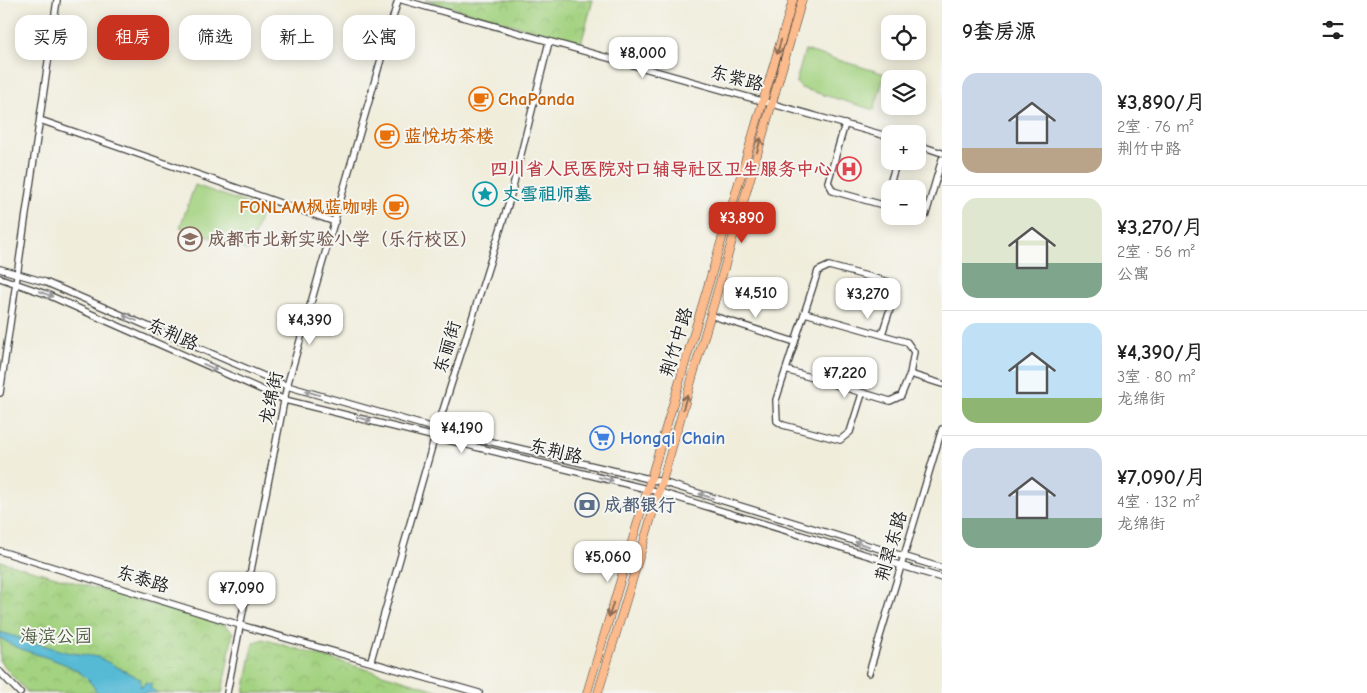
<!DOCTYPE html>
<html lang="zh">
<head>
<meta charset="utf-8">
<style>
	:root { --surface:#fff; --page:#f2f2f2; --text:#222; --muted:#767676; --line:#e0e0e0; --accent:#c8321e }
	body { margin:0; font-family:"Comic Neue","LXGW WenKai TC",sans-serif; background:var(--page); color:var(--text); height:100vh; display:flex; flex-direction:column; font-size:19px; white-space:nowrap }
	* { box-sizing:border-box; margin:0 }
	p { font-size:16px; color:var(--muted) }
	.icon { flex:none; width:28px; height:28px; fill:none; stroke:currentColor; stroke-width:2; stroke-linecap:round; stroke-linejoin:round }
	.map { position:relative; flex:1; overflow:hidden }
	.drawer { display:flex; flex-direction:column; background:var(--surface); width:425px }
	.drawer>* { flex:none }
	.guide { position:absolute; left:15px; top:15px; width:475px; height:45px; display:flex; gap:10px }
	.buttons { position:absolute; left:881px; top:15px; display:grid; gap:10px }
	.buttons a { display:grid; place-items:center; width:45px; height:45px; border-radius:10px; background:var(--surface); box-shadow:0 2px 12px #0003; font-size:25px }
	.price { position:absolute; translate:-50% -42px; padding:0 11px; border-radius:10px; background:#fff; color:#222; font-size:16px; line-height:32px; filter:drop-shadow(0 1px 2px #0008) }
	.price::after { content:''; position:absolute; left:50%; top:30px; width:15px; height:11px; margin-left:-8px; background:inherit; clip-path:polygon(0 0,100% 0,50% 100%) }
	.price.on { background:var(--accent); color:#fff }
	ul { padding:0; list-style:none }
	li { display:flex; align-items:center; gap:15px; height:125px; padding:0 20px }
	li+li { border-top:1px solid var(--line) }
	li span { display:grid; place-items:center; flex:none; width:140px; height:100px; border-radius:15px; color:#555 }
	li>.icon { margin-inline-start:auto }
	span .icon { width:60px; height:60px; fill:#fffc; stroke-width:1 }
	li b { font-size:21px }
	h2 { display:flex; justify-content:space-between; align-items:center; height:60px; padding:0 20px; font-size:21px }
	.chip { padding:0 18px; border-radius:15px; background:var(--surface); box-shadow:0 2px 12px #0003; font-size:18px; line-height:45px }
	.chip.on { background:var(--accent); color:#fff }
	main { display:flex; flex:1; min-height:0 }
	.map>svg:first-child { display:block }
	.park { fill:url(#park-crowns); stroke:#60774e }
	.garden { fill:#a3d280; stroke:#60774e }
	.water { fill:#57bad5; stroke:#3a6b78 }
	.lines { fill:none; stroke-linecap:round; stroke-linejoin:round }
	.minor-casing { stroke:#3c3b39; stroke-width:8 }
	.major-casing { stroke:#3c3b39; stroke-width:9 }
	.minor { stroke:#fff; stroke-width:5.5 }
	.major { stroke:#fbbb8c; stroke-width:8 }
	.oneway { stroke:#8c6c54 }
	.oneway2 { stroke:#999 }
	.labels { text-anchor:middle; stroke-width:4; stroke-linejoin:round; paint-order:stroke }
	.street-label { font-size:18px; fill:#1c1c1c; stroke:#f6f6f2 }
	.food-label { font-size:18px; font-weight:bold; fill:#c56008; stroke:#f6f6f2; text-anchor:start }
	.health-label { font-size:18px; font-weight:bold; fill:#be3a42; stroke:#f6f6f2; text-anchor:end }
	.culture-label { font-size:18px; font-weight:bold; fill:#0d838f; stroke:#f6f6f2; text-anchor:start }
	.education-label { font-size:18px; font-weight:bold; fill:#785e54; stroke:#f6f6f2; text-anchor:start }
	.shop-label { font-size:18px; font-weight:bold; fill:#366cbe; stroke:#f6f6f2; text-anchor:start }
	.service-label { font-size:18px; font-weight:bold; fill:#4e5e75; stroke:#f6f6f2; text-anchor:start }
	.park-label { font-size:18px; fill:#4b5c3f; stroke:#f6f6f2 }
</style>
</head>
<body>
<main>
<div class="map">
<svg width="942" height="693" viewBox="0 0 942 693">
	<defs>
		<pattern id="park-crowns" width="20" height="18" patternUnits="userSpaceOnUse" patternTransform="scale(1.25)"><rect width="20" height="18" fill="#a3d280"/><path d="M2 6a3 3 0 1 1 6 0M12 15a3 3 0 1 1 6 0" fill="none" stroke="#8cb46e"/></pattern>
	</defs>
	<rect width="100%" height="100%" fill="#f6f6f2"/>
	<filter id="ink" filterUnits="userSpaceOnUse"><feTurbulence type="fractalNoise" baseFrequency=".02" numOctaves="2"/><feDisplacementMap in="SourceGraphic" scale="10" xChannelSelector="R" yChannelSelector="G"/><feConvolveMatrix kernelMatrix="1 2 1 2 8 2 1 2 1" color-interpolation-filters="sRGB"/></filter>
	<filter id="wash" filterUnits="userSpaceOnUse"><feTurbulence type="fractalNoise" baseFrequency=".0096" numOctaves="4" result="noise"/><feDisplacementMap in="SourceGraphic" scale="20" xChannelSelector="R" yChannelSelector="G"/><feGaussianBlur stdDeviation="1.12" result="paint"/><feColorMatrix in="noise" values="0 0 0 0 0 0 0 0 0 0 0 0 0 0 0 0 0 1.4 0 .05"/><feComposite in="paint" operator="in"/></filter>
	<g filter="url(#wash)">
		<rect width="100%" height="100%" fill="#f0eddb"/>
		<path class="park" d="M425 0H593L581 44Z
			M0 561 224 625 233 632 222 693H28L0 662Z
			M263 639 447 693H244L253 643Z"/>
		<path class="garden" d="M805 50 885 74 874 110 801 88 796 82Z
			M195 185 263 209 249 251 180 227Z"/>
		<path class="water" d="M0 632 66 652 98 657 140 679 141 688 146 682 152 684 150 688 158 693H97C82 661 42 659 14 646 9 644 5 640 0 638Z"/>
	</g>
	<g filter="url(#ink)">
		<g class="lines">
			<g class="minor-casing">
				<path id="minor" d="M402 0 890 137
					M40 120 335 222
					M845 124 828 182 833 191 890 207
					M918 145 942 153
					M883 205 897 161
					M918 215 926 214 942 159
					M0 269 45 282 287 386 437 429 662 482 942 568
					M0 278 46 294 285 400 659 492 942 578
					M710 315 795 342
					M786 370 890 401 901 396 910 374 914 352 907 342 805 313
					M910 374 942 384
					M0 393 57 0
					M862 394 850 432 840 440 783 425 777 421 776 400 818 271 829 266 889 282 895 294 882 334
					M0 551 240 625 479 693
					M371 660 437 429 509 202 549 42
					M0 672 20 693
					M869 673 942 429
					M227 693 287 386 398 0"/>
			</g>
			<g class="major-casing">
				<path id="major" d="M587 693 793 0
					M598 693 662 482 802 0"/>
			</g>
			<use href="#minor" class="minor"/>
			<use href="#major" class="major"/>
		</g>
		<defs><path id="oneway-shaft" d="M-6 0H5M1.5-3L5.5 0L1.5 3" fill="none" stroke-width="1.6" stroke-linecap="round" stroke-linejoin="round" transform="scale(1.25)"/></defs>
		<g class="oneway">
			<use href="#oneway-shaft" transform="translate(779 47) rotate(106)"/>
			<use href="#oneway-shaft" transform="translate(759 145) rotate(-74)"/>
			<use href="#oneway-shaft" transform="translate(685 402) rotate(-74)"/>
			<use href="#oneway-shaft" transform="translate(611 610) rotate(107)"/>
		</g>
		<g class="oneway2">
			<use href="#oneway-shaft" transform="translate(46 294) rotate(22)"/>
			<use href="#oneway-shaft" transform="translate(130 318) rotate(-157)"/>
			<use href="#oneway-shaft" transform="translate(210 367) rotate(24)"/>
			<use href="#oneway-shaft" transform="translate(312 393) rotate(-164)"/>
			<use href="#oneway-shaft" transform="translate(364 419) rotate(14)"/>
			<use href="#oneway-shaft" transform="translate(606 479) rotate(14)"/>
			<use href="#oneway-shaft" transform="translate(706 496) rotate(-163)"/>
			<use href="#oneway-shaft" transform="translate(862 544) rotate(-163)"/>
		</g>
	</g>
	<defs>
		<g id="cafe-ring" transform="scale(1.25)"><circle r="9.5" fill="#f6f6f2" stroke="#e8710a" stroke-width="1.5"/><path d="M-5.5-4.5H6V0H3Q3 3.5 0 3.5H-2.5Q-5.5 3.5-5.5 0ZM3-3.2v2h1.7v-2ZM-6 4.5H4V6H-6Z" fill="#e8710a"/></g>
		<g id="hospital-ring" transform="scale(1.25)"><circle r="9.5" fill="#f6f6f2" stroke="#e0444e" stroke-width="1.5"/><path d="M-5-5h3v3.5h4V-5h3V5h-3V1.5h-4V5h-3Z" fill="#e0444e"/></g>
		<g id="sight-ring" transform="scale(1.25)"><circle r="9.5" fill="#f6f6f2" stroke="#0f9aa8" stroke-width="1.5"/><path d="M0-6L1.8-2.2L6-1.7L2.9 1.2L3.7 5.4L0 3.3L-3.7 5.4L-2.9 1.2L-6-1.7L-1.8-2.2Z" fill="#0f9aa8"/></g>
		<g id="school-ring" transform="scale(1.25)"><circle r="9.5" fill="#f6f6f2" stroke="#8d6e63" stroke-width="1.5"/><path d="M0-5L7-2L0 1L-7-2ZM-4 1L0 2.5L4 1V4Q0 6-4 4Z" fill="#8d6e63"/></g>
		<g id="supermarket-ring" transform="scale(1.25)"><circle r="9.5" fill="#f6f6f2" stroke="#3f7fe0" stroke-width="1.5"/><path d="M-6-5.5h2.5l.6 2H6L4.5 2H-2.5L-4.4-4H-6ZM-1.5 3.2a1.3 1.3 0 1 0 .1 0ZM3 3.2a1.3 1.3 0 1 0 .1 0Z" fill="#3f7fe0"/></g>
		<g id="bank-ring" transform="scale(1.25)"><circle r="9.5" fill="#f6f6f2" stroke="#5c6f8a" stroke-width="1.5"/><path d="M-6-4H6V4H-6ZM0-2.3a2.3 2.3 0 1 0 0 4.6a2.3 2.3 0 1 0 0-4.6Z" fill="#5c6f8a"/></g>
	</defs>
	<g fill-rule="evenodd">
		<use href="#cafe-ring" x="481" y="99"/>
		<use href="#cafe-ring" x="387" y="136"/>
		<use href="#hospital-ring" x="849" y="169"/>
		<use href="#sight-ring" x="485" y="194"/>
		<use href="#cafe-ring" x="396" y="207"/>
		<use href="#school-ring" x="190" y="239"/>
		<use href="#supermarket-ring" x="602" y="438"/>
		<use href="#bank-ring" x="587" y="505"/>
	</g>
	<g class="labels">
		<g class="street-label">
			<text transform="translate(737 78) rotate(15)" y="6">东紫路</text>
			<text transform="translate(173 334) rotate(24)" y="6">东荆路</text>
			<text transform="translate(676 342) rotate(-73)" y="6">荆竹中路</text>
			<text transform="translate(447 347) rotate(-73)" y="6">东丽街</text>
			<text transform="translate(271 398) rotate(-78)" y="6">龙绵街</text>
			<text transform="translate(556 451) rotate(14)" y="6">东荆路</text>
			<text transform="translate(891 546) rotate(-74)" y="6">荆翠东路</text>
			<text transform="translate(143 579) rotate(17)" y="6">东泰路</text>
		</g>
		<g class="food-label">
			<text x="498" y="105">ChaPanda</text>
			<text x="404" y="142">蓝悦坊茶楼</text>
			<text x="378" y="213" text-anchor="end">FONLAM枫蓝咖啡</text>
		</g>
		<g class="health-label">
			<text x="832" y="175">四川省人民医院对口辅导社区卫生服务中心</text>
		</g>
		<g class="culture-label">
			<text x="502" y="200">丈雪祖师墓</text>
		</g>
		<g class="education-label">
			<text x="208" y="245">成都市北新实验小学（乐行校区）</text>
		</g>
		<g class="shop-label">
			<text x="620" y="444">Hongqi Chain</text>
		</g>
		<g class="service-label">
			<text x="604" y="511">成都银行</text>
		</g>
		<g class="park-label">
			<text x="56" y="642">海滨公园</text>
		</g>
	</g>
</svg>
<div class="buttons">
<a><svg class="icon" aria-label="locate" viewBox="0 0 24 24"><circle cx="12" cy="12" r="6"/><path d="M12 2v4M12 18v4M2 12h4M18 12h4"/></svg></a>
<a><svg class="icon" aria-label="layers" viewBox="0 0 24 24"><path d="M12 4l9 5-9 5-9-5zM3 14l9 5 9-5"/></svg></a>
<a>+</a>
<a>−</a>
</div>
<b class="price" style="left:643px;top:79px">¥8,000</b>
<b class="price on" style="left:742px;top:244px">¥3,890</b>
<b class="price" style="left:756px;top:319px">¥4,510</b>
<b class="price" style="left:868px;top:320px">¥3,270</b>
<b class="price" style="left:310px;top:346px">¥4,390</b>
<b class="price" style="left:845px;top:399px">¥7,220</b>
<b class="price" style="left:462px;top:454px">¥4,190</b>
<b class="price" style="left:608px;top:583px">¥5,060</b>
<b class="price" style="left:242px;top:614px">¥7,090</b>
<div class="guide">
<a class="chip">买房</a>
<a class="chip on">租房</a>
<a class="chip">筛选</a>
<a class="chip">新上</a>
<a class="chip">公寓</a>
</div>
</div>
<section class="drawer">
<h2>9套房源<svg class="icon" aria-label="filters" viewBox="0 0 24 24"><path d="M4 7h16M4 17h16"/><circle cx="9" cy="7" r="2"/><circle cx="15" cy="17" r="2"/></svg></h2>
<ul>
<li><span style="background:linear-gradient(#c9d6e8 75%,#b9a48a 0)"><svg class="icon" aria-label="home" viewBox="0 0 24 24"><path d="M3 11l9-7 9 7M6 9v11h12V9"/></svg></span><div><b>¥3,890/月</b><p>2室 · 76 m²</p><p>荆竹中路</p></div></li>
<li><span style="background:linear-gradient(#dfe7d0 65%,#7fa58c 0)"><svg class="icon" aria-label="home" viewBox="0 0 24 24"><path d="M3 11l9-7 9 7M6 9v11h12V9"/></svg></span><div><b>¥3,270/月</b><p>2室 · 56 m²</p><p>公寓</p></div></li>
<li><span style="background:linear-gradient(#bfe0f5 75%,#8fb573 0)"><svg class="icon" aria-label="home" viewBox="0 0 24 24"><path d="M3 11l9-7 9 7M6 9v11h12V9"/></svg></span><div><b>¥4,390/月</b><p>3室 · 80 m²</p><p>龙绵街</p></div></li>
<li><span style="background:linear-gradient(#c9d6e8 70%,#7fa58c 0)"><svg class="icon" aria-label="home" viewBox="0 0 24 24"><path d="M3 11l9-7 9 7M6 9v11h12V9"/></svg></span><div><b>¥7,090/月</b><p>4室 · 132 m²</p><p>龙绵街</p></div></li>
</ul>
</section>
</main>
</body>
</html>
